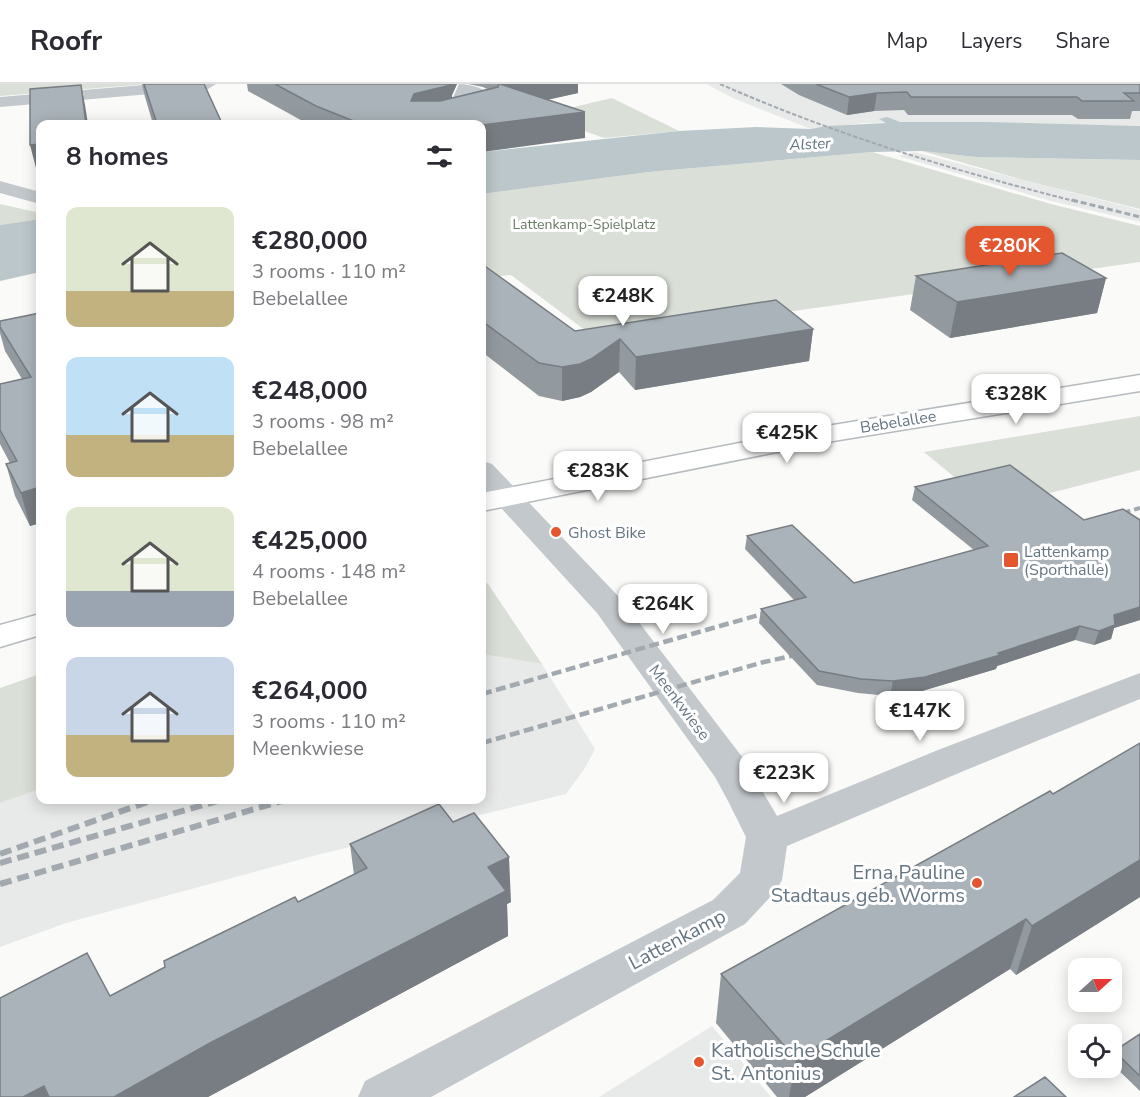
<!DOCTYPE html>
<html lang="en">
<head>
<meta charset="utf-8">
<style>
	:root { --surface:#fff; --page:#f7f7f7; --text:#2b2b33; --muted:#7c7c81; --line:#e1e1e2; --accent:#e4572e }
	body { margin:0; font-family:"Nunito Sans",sans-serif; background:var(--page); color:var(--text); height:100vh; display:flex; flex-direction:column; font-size:22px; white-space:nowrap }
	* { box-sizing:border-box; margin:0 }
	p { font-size:20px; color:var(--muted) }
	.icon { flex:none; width:33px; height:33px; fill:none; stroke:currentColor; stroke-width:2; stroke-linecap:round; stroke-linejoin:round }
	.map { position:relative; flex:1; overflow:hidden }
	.side { position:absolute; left:36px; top:36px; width:450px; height:684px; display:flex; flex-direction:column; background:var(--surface); border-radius:12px; box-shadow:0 3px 15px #0003 }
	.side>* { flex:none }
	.needle { width:39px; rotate:69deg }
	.controls { position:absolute; left:1068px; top:874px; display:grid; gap:12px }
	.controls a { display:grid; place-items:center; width:54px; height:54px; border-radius:12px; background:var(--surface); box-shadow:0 3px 15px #0003; font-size:30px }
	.price { position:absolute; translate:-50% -51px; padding:0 14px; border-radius:12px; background:#fff; color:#222; font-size:20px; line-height:39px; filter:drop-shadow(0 2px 3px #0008) }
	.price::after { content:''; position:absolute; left:50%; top:36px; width:18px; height:14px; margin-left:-9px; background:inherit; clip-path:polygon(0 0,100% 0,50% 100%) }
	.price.current { background:var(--accent); color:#fff }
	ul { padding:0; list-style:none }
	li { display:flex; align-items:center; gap:18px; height:150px; padding:0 30px }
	li span { display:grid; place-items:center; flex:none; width:168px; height:120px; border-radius:12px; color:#555 }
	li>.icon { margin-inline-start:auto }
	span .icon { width:72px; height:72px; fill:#fffc; stroke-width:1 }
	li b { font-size:26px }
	h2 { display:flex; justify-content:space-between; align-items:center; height:72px; padding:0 30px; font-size:26px }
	header { display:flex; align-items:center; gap:36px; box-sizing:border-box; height:84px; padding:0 30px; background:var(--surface); border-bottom:2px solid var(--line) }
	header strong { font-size:28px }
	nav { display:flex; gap:33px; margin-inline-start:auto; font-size:21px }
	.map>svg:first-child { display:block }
	.built { fill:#e8e9e9 }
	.green { fill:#dadfd7 }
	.water { fill:#bbc7cb }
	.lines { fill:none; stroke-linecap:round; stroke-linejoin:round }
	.major-casing { stroke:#b5babe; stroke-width:3 }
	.minor { fill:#c3c8cc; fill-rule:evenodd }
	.major { fill:#fff; fill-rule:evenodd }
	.rail-far4 { stroke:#a2aab0; stroke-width:2; stroke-dasharray:4.5 2; stroke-linecap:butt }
	.rail-far3 { stroke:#a2aab0; stroke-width:3; stroke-dasharray:6 3; stroke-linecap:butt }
	.rail-far2 { stroke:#a2aab0; stroke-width:4; stroke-dasharray:8 4; stroke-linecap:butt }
	.rail-far1 { stroke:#a2aab0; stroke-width:4.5; stroke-dasharray:10 4.5; stroke-linecap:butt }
	.rail { stroke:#a2aab0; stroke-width:6; stroke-dasharray:12 6; stroke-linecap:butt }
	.wall { fill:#929a9f }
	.shaded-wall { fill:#777d82 }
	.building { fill:#aab3b9; stroke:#777d82; stroke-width:1.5 }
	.poi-dot { fill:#e4572e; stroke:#fff; stroke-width:2 }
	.labels { text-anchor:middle; stroke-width:6; stroke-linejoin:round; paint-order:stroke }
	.far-park-label { font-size:14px; fill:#687a64; stroke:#fff }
	.far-water-label { font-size:15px; font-style:italic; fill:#60757c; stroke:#fff }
	.street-label { font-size:16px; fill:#657683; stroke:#fff }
	.poi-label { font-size:16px; fill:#657683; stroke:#fff; text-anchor:start }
	.near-poi-label { font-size:20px; fill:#657683; stroke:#fff; text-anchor:end }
	.near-street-label { font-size:20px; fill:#657683; stroke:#fff }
</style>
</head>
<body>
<header>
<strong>Roofr</strong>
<nav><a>Map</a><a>Layers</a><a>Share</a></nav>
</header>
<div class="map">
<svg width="1140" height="1013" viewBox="0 0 1140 1013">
	<rect width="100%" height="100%" fill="#fafaf8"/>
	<path class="built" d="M706 0H1140V42L919 38 864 39 811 45 735 15Z
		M914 68 1140 126V138L1051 117 898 72Z
		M482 570 542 580 595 665 585 684 566 710 313 772 66 839 0 863V719L40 705V716H482Z
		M712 942 771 1013H599Z"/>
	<path class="green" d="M0 0H147L0 12Z
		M612 14 679 47 604 54 540 31Z
		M922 67 976 73 1140 76V125L1023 96Z
		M872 68 1051 120 1140 142V178L597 255 511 191 482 194V110L649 88Z
		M0 120 40 129V135L0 141Z
		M1140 332V386L992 424 924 368Z
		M482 495 488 500 542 580 482 570Z
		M40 590V705L0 719V604Z"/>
	<path class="water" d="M887 33 900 38H984L1140 42V76L976 73 922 67 872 68 649 88 482 110V68L679 47 756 43 811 45 827 42 886 39 879 35Z
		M40 135V188L0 197V141Z"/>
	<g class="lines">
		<g class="major-casing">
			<path id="major" d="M1140 291V307L827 358 482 427V409L827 342Z
				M40 530V551L0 563V541Z"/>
		</g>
		<path class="minor" d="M155 0H216L208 5 0 23V13Z
			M459 0C473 0 492 7 501 19L498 25 441 40H414L416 37 459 26 454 24 451 18ZM469 11 484 19 477 21 467 18Z
			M0 97 40 108V120L0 109Z
			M482 377 492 380 621 515 743 674 777 732 938 666 1140 589V615L966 686 787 762 782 796 775 808 745 840 431 1013H358L365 997 713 816 740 789 746 753 727 715 715 693 597 529 482 403Z"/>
		<use href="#major" class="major"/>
		<path class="rail-far4" d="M720 0C836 51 955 87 1078 118"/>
		<path class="rail-far3" d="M1072 116 1140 133"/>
		<path class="rail-far2" d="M1111 432 1140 424"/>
		<path class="rail-far1" d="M482 610 776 526
			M482 659 764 578 805 569"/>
		<path class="rail" d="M0 770 153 716
			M0 779 221 716
			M0 800 285 716"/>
	</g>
	<path class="wall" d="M142 0H204L222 40H153L145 13Z
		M247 0H457L452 11V14L487 5 483 3 468 0H578V9L547 16 585 28V54L482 40H308L248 7Z
		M781 0H1140V27H1132L1130 35H1078L1072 31H908L904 26 874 27 847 31 799 11Z
		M482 180 575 247 813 245 809 277 635 306 619 288 591 308 580 313 562 317 539 312 482 268Z
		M916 192 1106 194 1097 229 950 254 910 226Z
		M40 229V439L30 442 15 412 6 380 10 379 0 360V300L22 295 5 267 0 249V237Z
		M915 403 1140 536 1114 544 1111 555 1094 561 1075 556 997 582 996 585 922 607 890 612 858 609 817 601 759 539 761 525 794 516 745 465 747 452 854 499 974 466 912 416Z
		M1140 659V813L1016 891 1010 885 805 1013H777L716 939 721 890 1053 710Z
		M350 760 511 818 507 820 508 852 208 1013H0L110 912 354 791Z
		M1140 950V1007L1112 980V972L1114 967Z"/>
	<path class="shaded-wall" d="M448 0H457L452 11V25L411 17 414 10Z
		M507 0H578V9L504 25 503 1Z
		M81 1 85 21 88 40H86Z
		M877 9 874 27 847 31 849 13Z
		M585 28V54L482 68V41Z
		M221 37 222 40H189Z
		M40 60V83L36 84 30 61Z
		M1106 194 1097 229 950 254 957 218Z
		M813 245 809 277 635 306 636 273Z
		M620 255 619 288 591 308 580 313 562 317V283Z
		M40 403V439L30 442 21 409Z
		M1140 523V536L1114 544 1111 555 1094 561 1099 547 1114 531Z
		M1080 542 1075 556 997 582 996 585 922 607 890 612 893 597 998 569Z
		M509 773 511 818 507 820 508 852 208 1013H114L488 783Z
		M1140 776V813L1016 891 1032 842Z
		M1026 835 1010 885 805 1013H789L796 975Z
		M44 1002 48 1013H23Z"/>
	<path class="building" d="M144 0H204L221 37 189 40H157Z
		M275 0H451V1L414 10 411 17H440L498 3 499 0H507L503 1 585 28 482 41V40H361L316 22Z
		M816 0H1140V9H1124L1134 17H1082L1077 13H911L907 8 877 9 849 13Z
		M81 1 86 40H40V60L30 61V5Z
		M1062 169 1106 194 957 218 916 192Z
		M482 180 575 247 776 216 813 245 636 273 620 255 591 275 580 280 562 283 539 279 482 237Z
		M40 229V403L21 409 6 380 17 377 0 346V300L31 293 0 243V237Z
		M1010 381 1084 436 1123 425 1140 436V523L1114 531 1115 541 1099 547 1080 542 998 569 1000 571 925 593 893 597 861 595 819 587 761 525 806 513 747 452 792 441 854 499 988 462 915 403Z
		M1140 659V776L1032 842 1026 835 796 975 721 890 1050 707 1053 710Z
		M439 720 453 738 474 729 509 773 488 783 506 807 210 959 114 1013H49L44 1002 23 1013H0V914L87 869 110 912 165 883 164 877 295 813 298 818 367 784 350 760Z
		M1140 950V992L1114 967Z
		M1045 993 1066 1013H1014Z"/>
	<g class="poi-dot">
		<circle cx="556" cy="448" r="6"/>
		<rect x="1003" y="468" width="16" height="16" rx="3"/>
		<circle cx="977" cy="799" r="6"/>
		<circle cx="699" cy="978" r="6"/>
	</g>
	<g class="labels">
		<g class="far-park-label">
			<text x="584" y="145">Lattenkamp-Spielplatz</text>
		</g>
		<g class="far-water-label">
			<text transform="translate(810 60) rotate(-3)" y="5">Alster</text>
		</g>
		<g class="street-label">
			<text transform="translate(898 337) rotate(-9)" y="6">Bebelallee</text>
			<text transform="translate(680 618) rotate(53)" y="6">Meenkwiese</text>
		</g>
		<g class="poi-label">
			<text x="568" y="454">Ghost Bike</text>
			<text x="1024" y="473">Lattenkamp<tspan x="1024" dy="18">(Sporthalle)</tspan></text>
		</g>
		<g class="near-poi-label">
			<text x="965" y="795">Erna Pauline<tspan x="965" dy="23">Stadtaus geb. Worms</tspan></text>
			<text x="711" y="973" text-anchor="start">Katholische Schule<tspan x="711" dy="23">St. Antonius</tspan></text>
		</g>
		<g class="near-street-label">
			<text transform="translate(677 855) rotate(-28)" y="7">Lattenkamp</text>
		</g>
	</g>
</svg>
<div class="controls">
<a><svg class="needle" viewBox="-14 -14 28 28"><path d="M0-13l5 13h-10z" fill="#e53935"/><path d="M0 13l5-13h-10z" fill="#7c7c81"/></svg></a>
<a><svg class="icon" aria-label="locate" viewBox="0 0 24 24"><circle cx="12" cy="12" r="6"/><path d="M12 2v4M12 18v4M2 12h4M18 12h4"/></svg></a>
</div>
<b class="price current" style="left:1010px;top:193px">€280K</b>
<b class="price" style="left:623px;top:243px">€248K</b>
<b class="price" style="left:1016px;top:341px">€328K</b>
<b class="price" style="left:787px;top:380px">€425K</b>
<b class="price" style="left:598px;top:418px">€283K</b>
<b class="price" style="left:663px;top:551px">€264K</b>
<b class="price" style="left:920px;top:658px">€147K</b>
<b class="price" style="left:784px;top:720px">€223K</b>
<section class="side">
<h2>8 homes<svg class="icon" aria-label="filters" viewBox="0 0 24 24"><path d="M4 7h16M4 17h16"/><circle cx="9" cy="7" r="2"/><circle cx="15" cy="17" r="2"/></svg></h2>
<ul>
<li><span style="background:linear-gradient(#dfe7d0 70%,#c2b280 0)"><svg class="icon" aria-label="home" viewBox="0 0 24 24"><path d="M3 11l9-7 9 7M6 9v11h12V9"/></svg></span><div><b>€280,000</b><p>3 rooms · 110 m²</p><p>Bebelallee</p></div></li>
<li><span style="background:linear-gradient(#bfe0f5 65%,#c2b280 0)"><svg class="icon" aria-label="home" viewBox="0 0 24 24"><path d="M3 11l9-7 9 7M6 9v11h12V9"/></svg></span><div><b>€248,000</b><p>3 rooms · 98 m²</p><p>Bebelallee</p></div></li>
<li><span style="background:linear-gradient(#dfe7d0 70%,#9aa5b1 0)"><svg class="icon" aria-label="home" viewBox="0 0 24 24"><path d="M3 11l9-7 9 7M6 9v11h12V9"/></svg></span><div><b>€425,000</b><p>4 rooms · 148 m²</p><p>Bebelallee</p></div></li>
<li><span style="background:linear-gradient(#c9d6e8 65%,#c2b280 0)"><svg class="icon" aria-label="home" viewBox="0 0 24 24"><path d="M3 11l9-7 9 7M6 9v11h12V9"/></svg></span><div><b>€264,000</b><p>3 rooms · 110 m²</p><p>Meenkwiese</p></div></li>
</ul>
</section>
</div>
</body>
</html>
